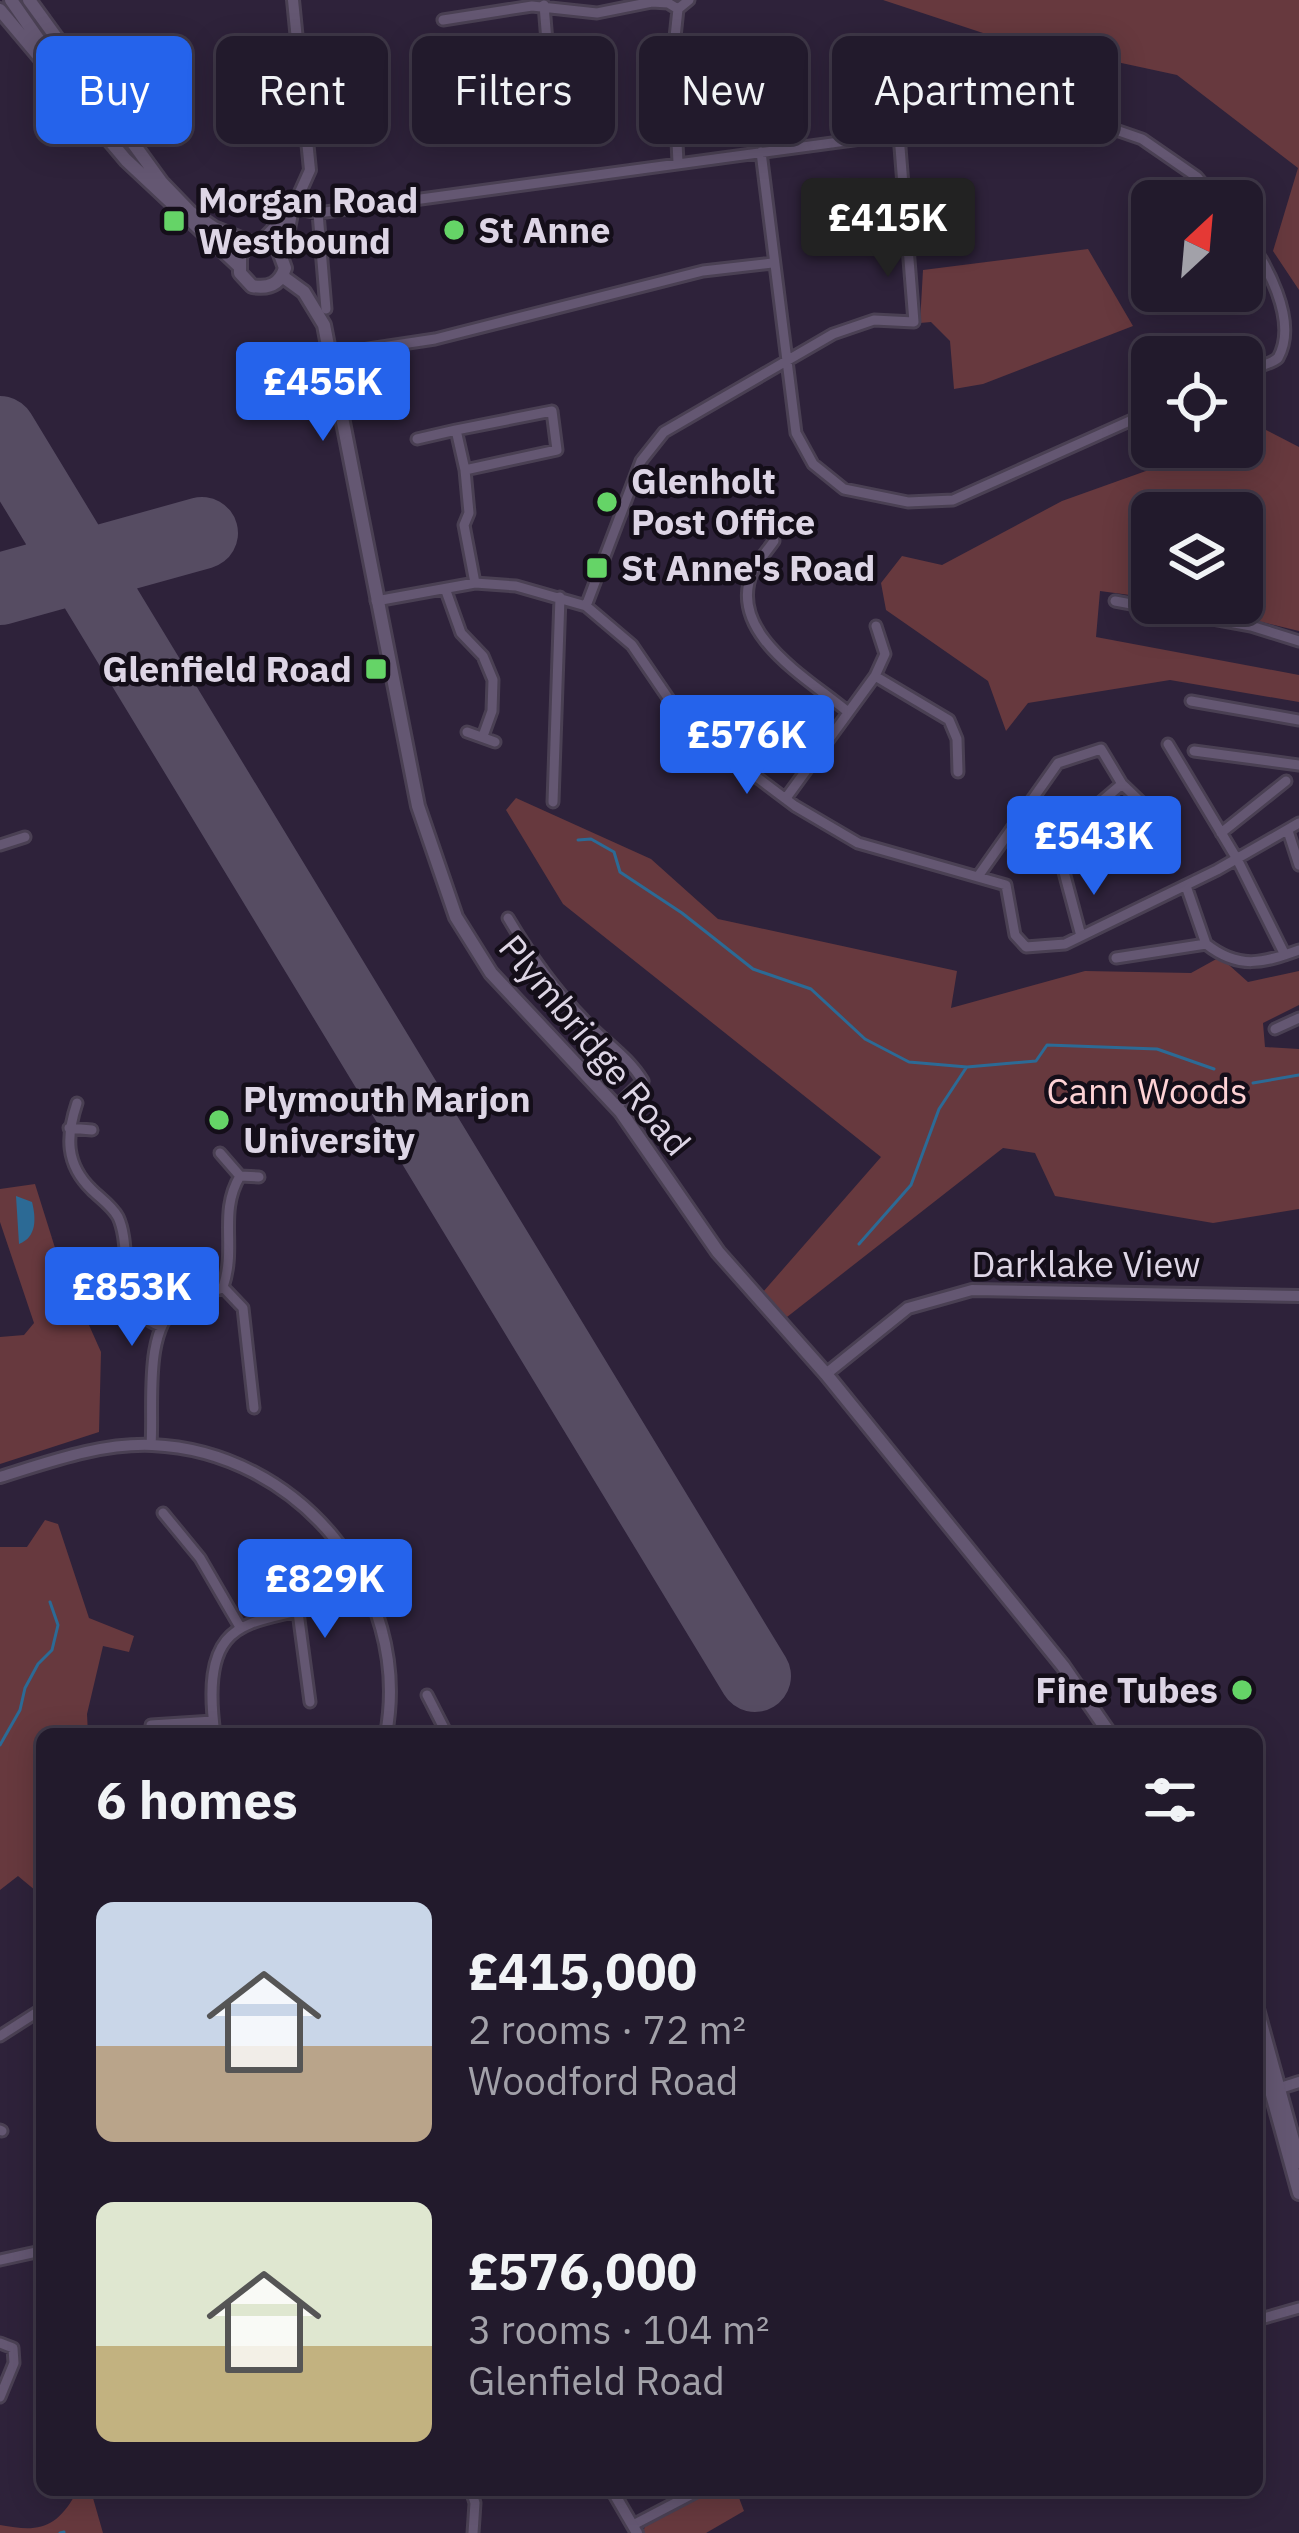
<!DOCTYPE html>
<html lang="en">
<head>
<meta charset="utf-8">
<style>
	:root { --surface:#221a2c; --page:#2a2334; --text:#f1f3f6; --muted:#a2a1a9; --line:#3f3848; --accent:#2563eb }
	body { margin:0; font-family:"IBM Plex Sans",sans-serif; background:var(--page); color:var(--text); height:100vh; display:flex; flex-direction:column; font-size:45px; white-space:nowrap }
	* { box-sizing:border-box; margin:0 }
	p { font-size:39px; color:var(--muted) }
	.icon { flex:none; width:66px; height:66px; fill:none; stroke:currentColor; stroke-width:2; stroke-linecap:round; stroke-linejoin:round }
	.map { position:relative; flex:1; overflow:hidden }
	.panel { position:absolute; left:36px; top:1728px; width:1227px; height:768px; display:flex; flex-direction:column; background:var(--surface); border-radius:18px; box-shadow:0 6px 30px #0003,0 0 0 3px var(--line) }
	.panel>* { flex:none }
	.hud { position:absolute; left:36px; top:36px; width:1227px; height:108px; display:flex; gap:24px }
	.needle { width:78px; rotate:26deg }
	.fabs { position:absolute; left:1131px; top:180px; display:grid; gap:24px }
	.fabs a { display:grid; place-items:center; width:132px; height:132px; border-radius:18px; background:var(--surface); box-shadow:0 6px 30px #0003,0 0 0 3px var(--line); font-size:60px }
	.price { position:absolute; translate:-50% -102px; padding:0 27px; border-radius:12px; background:var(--accent); color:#fff; font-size:39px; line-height:78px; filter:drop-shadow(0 3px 6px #0008) }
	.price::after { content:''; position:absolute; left:50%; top:72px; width:36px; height:27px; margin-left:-18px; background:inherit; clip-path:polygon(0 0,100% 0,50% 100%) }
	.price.on { background:#222; color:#fff }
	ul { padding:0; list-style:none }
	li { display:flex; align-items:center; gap:36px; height:300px; padding:0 60px }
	li span { display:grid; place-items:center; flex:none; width:336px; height:240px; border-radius:18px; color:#555 }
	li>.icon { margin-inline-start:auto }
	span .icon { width:144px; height:144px; fill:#fffc; stroke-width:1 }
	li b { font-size:51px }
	h2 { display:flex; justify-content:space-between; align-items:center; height:144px; padding:0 60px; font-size:51px }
	.pill { padding:0 42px; border-radius:18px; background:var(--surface); box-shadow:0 6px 30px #0003,0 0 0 3px var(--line); font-size:42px; line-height:108px }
	.pill.on { background:var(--accent); color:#fff }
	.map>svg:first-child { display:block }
	.green { fill:#67393e }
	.water { fill:#2c6a95 }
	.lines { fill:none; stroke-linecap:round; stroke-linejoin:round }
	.stream { stroke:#2c6a95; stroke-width:3 }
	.runway { stroke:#564c62; stroke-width:72 }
	.minor-casing { stroke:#4a4053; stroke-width:15 }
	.tertiary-casing { stroke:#4a4053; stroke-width:16 }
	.secondary-casing { stroke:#4a4053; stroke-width:18 }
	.minor { stroke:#645772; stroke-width:9 }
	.tertiary { stroke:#645772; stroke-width:10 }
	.secondary { stroke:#645772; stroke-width:12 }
	.poi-dot { fill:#65d467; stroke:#140e19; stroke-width:4.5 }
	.labels { text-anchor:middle; stroke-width:9; stroke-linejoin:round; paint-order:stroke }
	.poi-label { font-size:36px; font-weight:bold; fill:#ddd5e5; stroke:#140e19; text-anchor:start }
	.street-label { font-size:36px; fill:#ddd5e5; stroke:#140e19 }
	.park-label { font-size:36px; fill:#fed2d5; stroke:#140e19 }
</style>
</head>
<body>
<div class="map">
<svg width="1299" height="2533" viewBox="0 0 1299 2533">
	<rect width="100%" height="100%" fill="#2e223a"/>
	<path class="green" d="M883 0H1299V290L1273 251 1298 168 1177 75 983 33Z
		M1088 249 1133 326 983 384 954 389 950 341 931 322 920 323 923 270Z
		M1264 429 1299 447V631L1181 603H1242V513H1152V598L1100 591 1096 637 1299 675V702L1170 680 1028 703 1006 731 988 681 886 610 881 583 902 556 942 565 1062 501 1213 447H1242V437Z
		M516 798 651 859 718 919 957 971 951 1008 1085 971 1191 973 1220 957 1248 982 1299 971V1005L1263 1023 1265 1047 1299 1049V1209L1213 1223 1055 1196 1035 1153 1003 1148 787 1317 763 1292 881 1157 563 904 506 810Z
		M35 1184 56 1251 101 1352 99 1432 0 1464V1337L24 1335 34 1323 0 1222V1189Z
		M45 1520 58 1524 89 1618 134 1636 129 1652 103 1646 87 1714 88 1734H42V1896L18 1876 0 1890V1547H27Z
		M716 2490H736L744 2511 706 2533H643L646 2522Z
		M75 2495 93 2498 103 2533H0V2525C37 2532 55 2530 75 2495Z"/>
	<path class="water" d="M16 1196 32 1202C36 1218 37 1237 19 1244Z"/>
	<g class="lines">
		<path class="stream" d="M578 840 591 839 614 852 620 872 682 913 753 969 811 989 865 1039 909 1062 967 1067 1036 1061 1047 1045 1157 1049 1214 1069
			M1253 1083 1299 1075
			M859 1244 911 1185 939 1109 966 1068
			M0 1745 20 1710 25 1688 38 1664 52 1650 58 1625 50 1602
			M60 2533 64 2532"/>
		<path class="runway" d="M0 432 755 1676
			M0 589 202 533"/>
		<g class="minor-casing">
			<path id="minor" d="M544 5 548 54
				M443 20 532 6 597 13 652 2 668 3 678 9
				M488 67 543 58 548 54 565 57
				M761 152 796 433 813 464 844 489 908 502 953 500 1152 411
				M678 163 673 56 678 9 689 0
				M293 208 318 213 964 125 1044 119H1084L1142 139 1197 177 1217 201
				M318 213 326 309
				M1242 232C1266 261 1299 321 1278 358 1270 365 1252 368 1242 372
				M329 355 435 339 703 271 772 263
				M417 439 456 430
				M465 470 557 450 552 411 456 430 465 470 469 513 464 525 475 583
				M774 541C767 551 757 562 752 573 727 634 809 679 848 712
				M446 591 461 633 483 656 493 680 492 711 483 736
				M376 601 475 583 516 586 586 606 632 645 677 711 709 741 795 806 858 843 1006 885 1015 935 1026 947 1065 944 1217 870 1299 823
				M1115 601 1251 626 1299 641
				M586 606 641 461 664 432 833 334 874 320 914 322 899 135
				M875 676 949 720 957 739 958 772
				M1191 701 1299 720
				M467 732 495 742
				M1168 744 1237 859 1285 955
				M1194 751 1299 765
				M786 798 875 676 885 654 876 626
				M553 802 560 597
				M1288 831 1299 865
				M1088 833 1102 801 1122 784
				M1221 833 1286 781
				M0 845 25 837
				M1064 872 1081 936
				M979 875 1058 763 1101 749 1122 784 1146 807
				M1186 886 1206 944C1239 970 1263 963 1299 950
				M508 918C530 955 553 988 583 1019 603 1041 627 1055 643 1081L616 1107
				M1116 958 1206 944
				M1275 1029 1299 1018
				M77 1103C66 1136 65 1164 92 1190 100 1198 112 1206 118 1217 134 1251 113 1308 160 1326
				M69 1128 92 1130
				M240 1176 259 1177
				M223 1287 243 1308 254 1408
				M151 1445C154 1406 143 1330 178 1305 191 1296 209 1295 223 1287 237 1246 218 1213 240 1176L220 1153
				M163 1513 200 1558 240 1627
				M298 1612 310 1702
				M427 1695 447 1734
				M151 1725 213 1721
				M215 1734C194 1582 284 1641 364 1582
				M0 2036 42 2009
				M0 2130 2 2131
				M0 2260 41 2251
				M1257 2320 1299 2308
				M0 2343 13 2348 14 2363 0 2397
				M471 2490 475 2503 473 2533
				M635 2524 700 2490"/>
		</g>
		<g class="tertiary-casing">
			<path id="tertiary" d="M261 241 292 209
				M284 255 293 208 310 170 293 0
				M826 1374 908 1308 972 1290 1299 1296
				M0 1477C49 1462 100 1443 152 1445 297 1451 413 1588 386 1734
				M1274 2090 1299 2082
				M42 2246V2258
				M612 2490 637 2533"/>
		</g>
		<g class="secondary-casing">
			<path id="secondary" d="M11 0 57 66
				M29 0 162 183 190 212 214 228 251 243 269 242 277 246 285 268C280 284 269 289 252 286L240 273V255L251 243
				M0 10 126 160 238 265
				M282 276 304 292 324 325 418 806 456 917 491 973 621 1112 718 1252 826 1374 1063 1666 1110 1734
				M1257 2009 1299 2162
				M1257 2040 1299 2193"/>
		</g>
		<use href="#minor" class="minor"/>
		<use href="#tertiary" class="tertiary"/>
		<use href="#secondary" class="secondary"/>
	</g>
	<g class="poi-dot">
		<rect x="162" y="209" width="24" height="24" rx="6"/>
		<circle cx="454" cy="230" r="12"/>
		<circle cx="607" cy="502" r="12"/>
		<rect x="585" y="556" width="24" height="24" rx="6"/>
		<rect x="364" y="657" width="24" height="24" rx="6"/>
		<circle cx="219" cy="1120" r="12"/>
		<circle cx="1242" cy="1690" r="12"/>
	</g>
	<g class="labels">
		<g class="poi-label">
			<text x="198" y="213">Morgan Road<tspan x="198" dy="41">Westbound</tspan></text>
			<text x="478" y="243">St Anne</text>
			<text x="631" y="494">Glenholt<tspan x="631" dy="41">Post Office</tspan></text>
			<text x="621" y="581">St Anne's Road</text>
			<text x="352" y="682" text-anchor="end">Glenfield Road</text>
			<text x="243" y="1112">Plymouth Marjon<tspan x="243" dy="41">University</tspan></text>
			<text x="1218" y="1703" text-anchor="end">Fine Tubes</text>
		</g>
		<g class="street-label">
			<text transform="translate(595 1045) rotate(50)" y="13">Plymbridge Road</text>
			<text x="1086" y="1277">Darklake View</text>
		</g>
		<g class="park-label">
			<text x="1147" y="1104">Cann Woods</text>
		</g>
	</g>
</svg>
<div class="fabs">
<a><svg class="needle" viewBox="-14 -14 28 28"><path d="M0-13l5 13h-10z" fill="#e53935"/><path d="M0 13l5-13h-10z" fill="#a2a1a9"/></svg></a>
<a><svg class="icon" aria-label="locate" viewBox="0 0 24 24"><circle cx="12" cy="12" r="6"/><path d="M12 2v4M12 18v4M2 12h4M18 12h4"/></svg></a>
<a><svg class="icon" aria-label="layers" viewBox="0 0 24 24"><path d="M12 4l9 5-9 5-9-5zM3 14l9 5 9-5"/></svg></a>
</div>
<b class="price on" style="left:888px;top:280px">£415K</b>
<b class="price" style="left:323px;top:444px">£455K</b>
<b class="price" style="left:747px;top:797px">£576K</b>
<b class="price" style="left:1094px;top:898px">£543K</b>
<b class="price" style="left:132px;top:1349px">£853K</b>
<b class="price" style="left:325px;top:1641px">£829K</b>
<div class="hud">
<a class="pill on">Buy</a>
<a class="pill">Rent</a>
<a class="pill">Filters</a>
<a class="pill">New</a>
<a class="pill">Apartment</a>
</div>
<section class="panel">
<h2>6 homes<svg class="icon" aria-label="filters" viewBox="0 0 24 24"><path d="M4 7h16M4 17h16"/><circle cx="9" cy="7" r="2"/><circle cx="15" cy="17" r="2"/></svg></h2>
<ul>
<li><span style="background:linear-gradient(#c9d6e8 60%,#b9a48a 0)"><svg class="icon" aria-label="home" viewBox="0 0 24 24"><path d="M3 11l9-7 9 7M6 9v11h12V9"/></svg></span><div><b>£415,000</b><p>2 rooms · 72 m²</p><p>Woodford Road</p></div></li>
<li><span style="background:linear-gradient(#dfe7d0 60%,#c2b280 0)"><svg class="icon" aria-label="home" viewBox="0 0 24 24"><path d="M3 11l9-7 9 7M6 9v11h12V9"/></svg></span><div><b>£576,000</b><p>3 rooms · 104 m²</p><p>Glenfield Road</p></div></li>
</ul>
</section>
</div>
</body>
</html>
